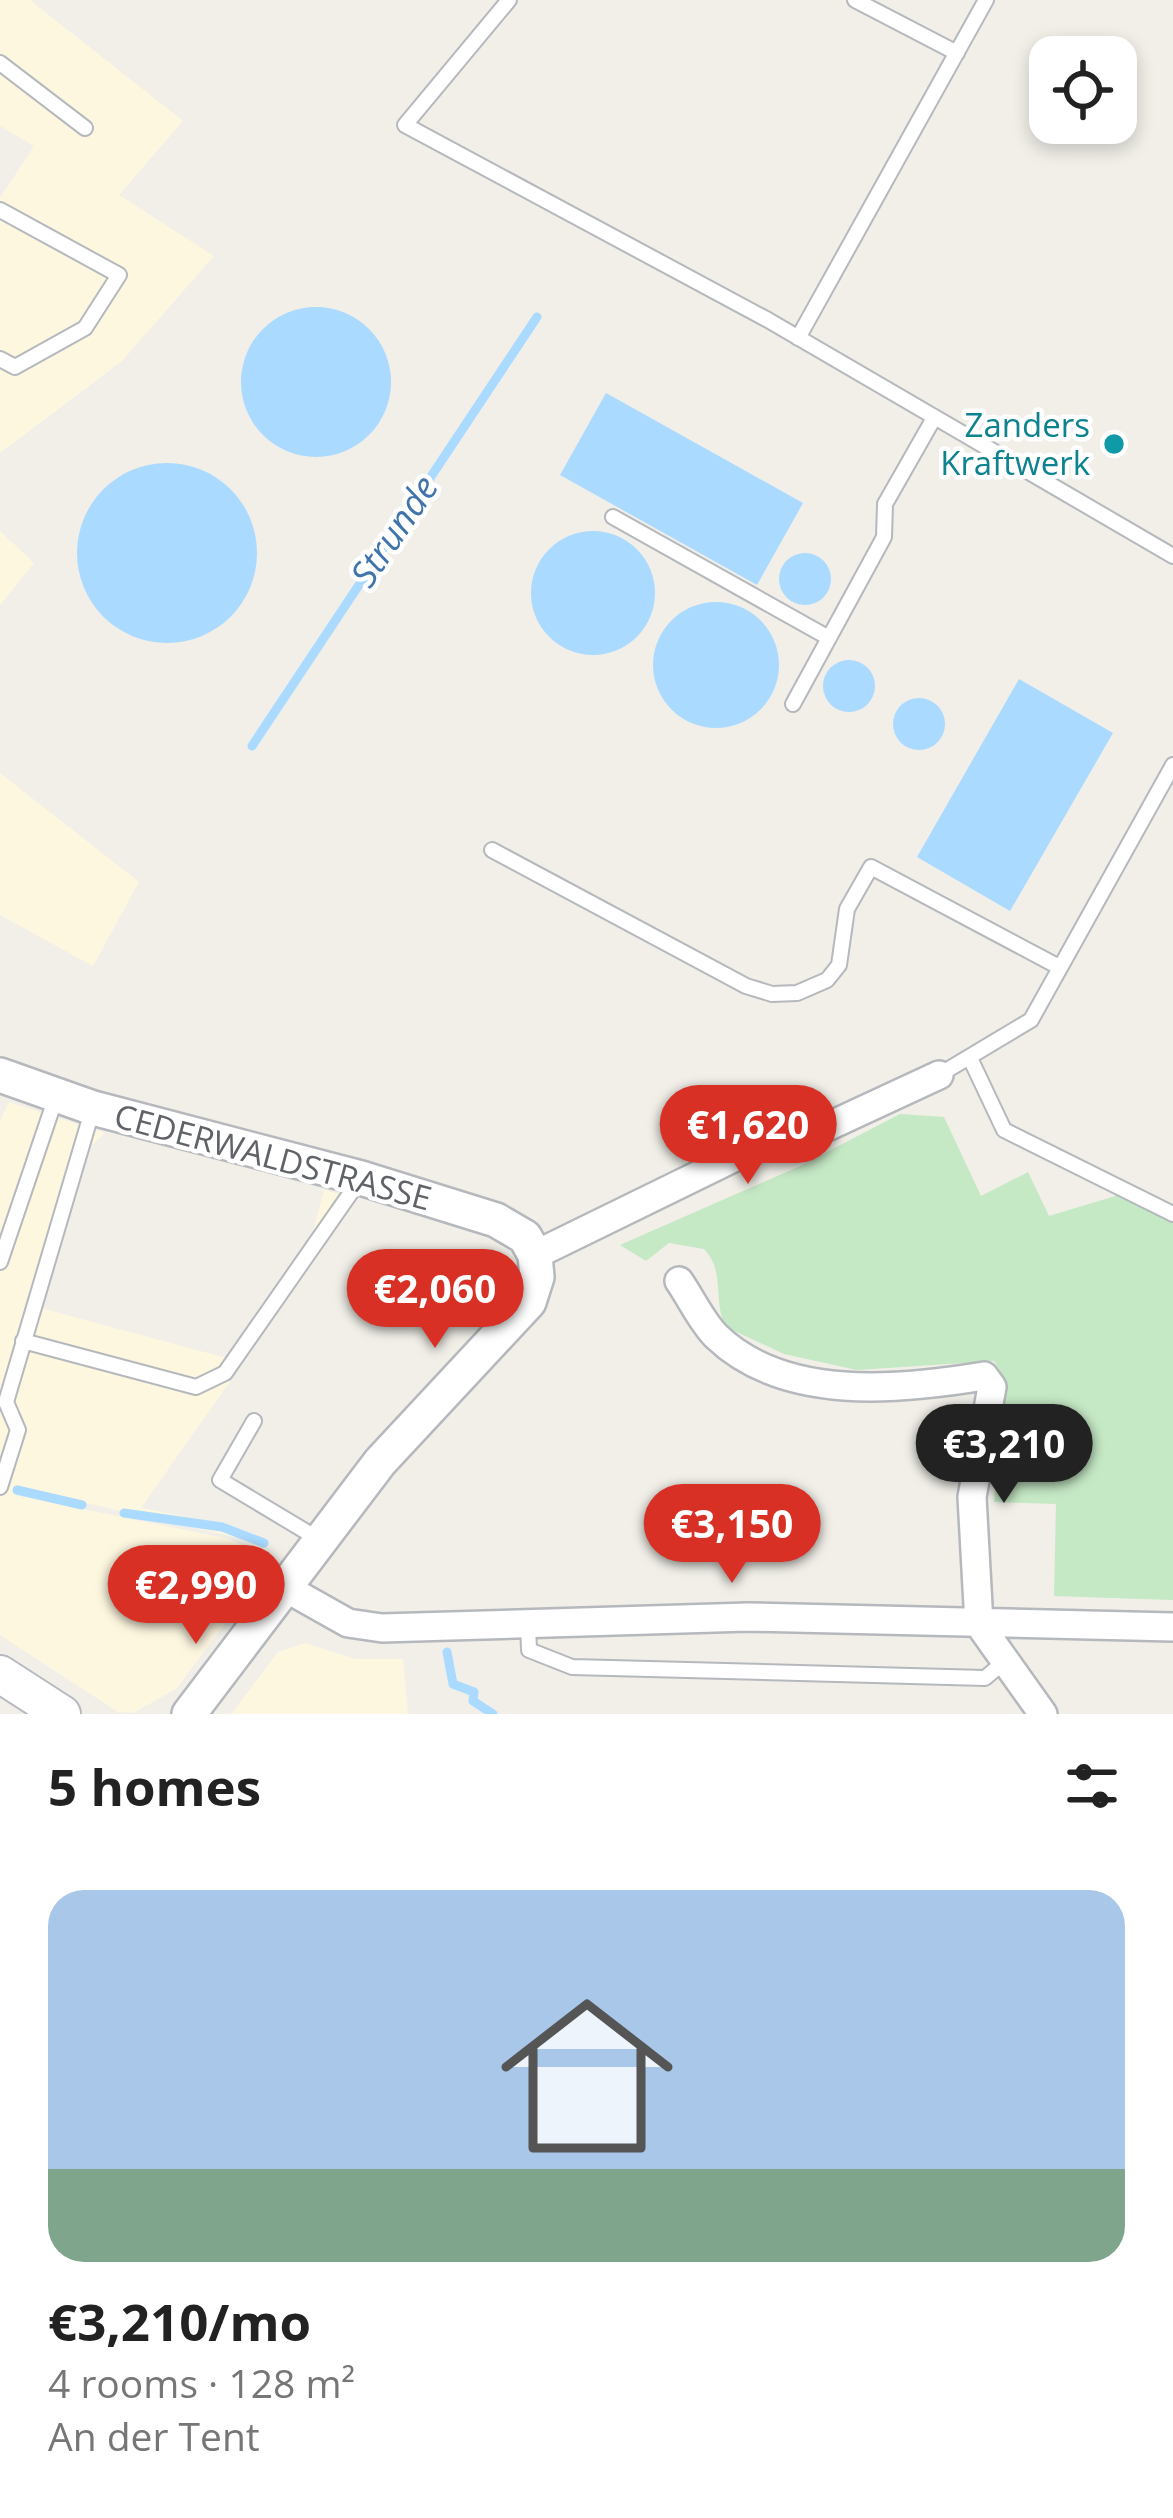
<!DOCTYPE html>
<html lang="en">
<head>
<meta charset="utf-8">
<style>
	:root { --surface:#fff; --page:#f6f6f6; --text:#222; --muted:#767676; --line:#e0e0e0; --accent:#d93025 }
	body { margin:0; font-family:"Open Sans",sans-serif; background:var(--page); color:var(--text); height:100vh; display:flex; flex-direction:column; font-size:45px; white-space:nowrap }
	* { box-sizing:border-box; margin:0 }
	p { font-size:39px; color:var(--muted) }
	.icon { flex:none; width:66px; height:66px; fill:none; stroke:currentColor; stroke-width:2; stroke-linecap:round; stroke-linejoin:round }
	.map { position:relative; height:1714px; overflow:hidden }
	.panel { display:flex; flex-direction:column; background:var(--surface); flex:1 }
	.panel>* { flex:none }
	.controls { position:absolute; left:1029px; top:36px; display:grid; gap:24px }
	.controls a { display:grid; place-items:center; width:108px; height:108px; border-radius:24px; background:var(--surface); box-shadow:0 6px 18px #0003; font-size:60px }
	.price { position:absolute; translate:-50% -102px; padding:0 27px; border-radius:42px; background:var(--accent); color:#fff; font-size:39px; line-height:78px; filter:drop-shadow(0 3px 6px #0008) }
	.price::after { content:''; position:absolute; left:50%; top:72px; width:36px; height:27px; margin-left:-18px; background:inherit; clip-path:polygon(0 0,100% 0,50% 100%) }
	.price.selected { background:#222; color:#fff }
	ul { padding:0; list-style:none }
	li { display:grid; align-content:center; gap:24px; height:636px; padding:0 48px }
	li+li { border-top:3px solid var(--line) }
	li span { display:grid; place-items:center; height:372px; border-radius:36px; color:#555 }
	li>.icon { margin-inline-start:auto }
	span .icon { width:216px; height:216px; fill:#fffc; stroke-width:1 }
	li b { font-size:51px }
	h2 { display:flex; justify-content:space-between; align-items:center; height:144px; padding:0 48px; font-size:51px }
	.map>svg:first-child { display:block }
	.commercial { fill:#fef7e0 }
	.green { fill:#c5e8c5 }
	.water { fill:#aadaff }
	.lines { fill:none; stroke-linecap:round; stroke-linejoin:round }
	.stream { stroke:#aadaff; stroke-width:9 }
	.service-casing { stroke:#b5b8bc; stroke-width:18 }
	.minor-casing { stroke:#b5b8bc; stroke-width:32 }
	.tertiary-casing { stroke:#b5b8bc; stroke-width:38 }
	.secondary-casing { stroke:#b6babf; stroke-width:40 }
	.service { stroke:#fff; stroke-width:14 }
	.minor { stroke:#fff; stroke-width:27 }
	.tertiary { stroke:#fff; stroke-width:33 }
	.secondary { stroke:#fff; stroke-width:36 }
	.culture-dot { fill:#0f9aa8; stroke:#fff; stroke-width:4.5 }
	.labels { text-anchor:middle; stroke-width:9; stroke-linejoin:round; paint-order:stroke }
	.culture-label { font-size:33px; fill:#0d838f; stroke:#fff; text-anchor:end }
	.street-label { font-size:33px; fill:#5f6368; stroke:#fff }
	.water-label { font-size:36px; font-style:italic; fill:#4174aa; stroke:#fff }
</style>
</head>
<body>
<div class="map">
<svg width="1173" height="1714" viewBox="0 0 1173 1714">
	<rect width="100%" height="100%" fill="#f1efe8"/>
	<path class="commercial" d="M0 0H30L183 121 119 195 214 256 122 361 0 453V198L34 146 0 126Z
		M0 531 34 563 0 605Z
		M0 773 139 882 93 966 0 915Z
		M9 1102 105 1133 86 1150 41 1308 226 1358 312 1235 324 1190 358 1199 141 1508 223 1524 244 1539 16 1487 15 1495 229 1539 253 1550 266 1569 176 1689 133 1713 118 1712 0 1635V1121Z
		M305 1643 355 1659H403L408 1714H231L278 1652Z"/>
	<path class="green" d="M900 1114 944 1117 981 1196 1028 1172 1049 1216 1122 1194 1173 1221V1600L1054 1596 1056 1504 994 1502 1005 1379 994 1361 857 1370 784 1354 726 1327C712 1300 726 1272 704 1249L669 1243 646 1261 620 1245 800 1166Z"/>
	<path class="water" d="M241 382a75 75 0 1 1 150 0a75 75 0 1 1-150 0Z
		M606 393 803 503 757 585 560 475Z
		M77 553a90 90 0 1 1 180 0a90 90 0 1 1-180 0Z
		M531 593a62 62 0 1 1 124 0a62 62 0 1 1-124 0Z
		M779 579a26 26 0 1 1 52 0a26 26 0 1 1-52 0Z
		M653 665a63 63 0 1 1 126 0a63 63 0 1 1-126 0Z
		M823 686a26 26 0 1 1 52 0a26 26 0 1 1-52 0Z
		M1019 679 1113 733 1010 911 917 857Z
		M893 724a26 26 0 1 1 52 0a26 26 0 1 1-52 0Z"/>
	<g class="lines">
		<path class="stream" d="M252 746 537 317
			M17 1490 82 1505
			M124 1513 222 1527 264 1543
			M447 1652 453 1684 474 1692 473 1701 493 1714"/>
		<g class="service-casing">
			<path id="service" d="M509 0 405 125 768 320 1173 556
				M855 0 957 53
				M0 63 85 128
				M0 210 119 275 85 328 15 367 0 359
				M798 338 986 0
				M613 517 829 638
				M793 704 884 537 885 504 934 418
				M492 850 746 986 772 994 797 993 827 980 839 965 847 909 871 867 1059 967
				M970 1058 1004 1130 1173 1214
				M939 1075 1031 1020 1173 765
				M0 1262 56 1097
				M23 1341 196 1387 225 1373 359 1181
				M254 1421 220 1480 320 1540
				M0 1487 18 1430 6 1402 93 1108
				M528 1624 529 1650 572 1667 985 1678 1005 1661"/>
		</g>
		<g class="minor-casing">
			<path id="minor" d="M535 1255 766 1142 827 1127 939 1075
				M679 1281C691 1298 701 1321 716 1336 784 1402 900 1390 984 1376L992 1387 972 1497 979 1624 1043 1714
				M284 1587 348 1623 382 1628 748 1617 1173 1627"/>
		</g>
		<g class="tertiary-casing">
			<path id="tertiary" d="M0 1075 93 1108 361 1178 496 1220 525 1237 535 1255 537 1277 529 1302 380 1462 189 1714"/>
		</g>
		<g class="secondary-casing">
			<path id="secondary" d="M0 1674 62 1714"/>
		</g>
		<use href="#service" class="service"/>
		<use href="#minor" class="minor"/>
		<use href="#tertiary" class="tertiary"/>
		<use href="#secondary" class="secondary"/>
	</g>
	<circle class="culture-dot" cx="1114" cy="444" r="12"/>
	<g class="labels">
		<g class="culture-label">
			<text x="1090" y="437">Zanders<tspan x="1090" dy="38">Kraftwerk</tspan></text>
		</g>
		<g class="street-label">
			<text transform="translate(273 1157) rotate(15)" y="12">CEDERWALDSTRASSE</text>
		</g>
		<g class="water-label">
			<text transform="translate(394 531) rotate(-56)" y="13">Strunde</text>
		</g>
	</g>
</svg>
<div class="controls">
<a><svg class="icon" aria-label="locate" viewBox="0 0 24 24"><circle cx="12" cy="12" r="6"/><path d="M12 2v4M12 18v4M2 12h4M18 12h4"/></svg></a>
</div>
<b class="price" style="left:748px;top:1187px">€1,620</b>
<b class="price" style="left:435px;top:1351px">€2,060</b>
<b class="price selected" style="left:1004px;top:1506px">€3,210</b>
<b class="price" style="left:732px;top:1586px">€3,150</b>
<b class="price" style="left:196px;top:1647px">€2,990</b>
</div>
<section class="panel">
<h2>5 homes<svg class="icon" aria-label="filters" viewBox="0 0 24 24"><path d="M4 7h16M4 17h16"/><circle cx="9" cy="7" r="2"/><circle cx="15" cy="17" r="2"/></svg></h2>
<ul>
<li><span style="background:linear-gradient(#a9c7e8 75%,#7fa58c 0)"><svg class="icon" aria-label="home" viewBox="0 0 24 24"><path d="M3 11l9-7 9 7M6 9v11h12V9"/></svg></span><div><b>€3,210/mo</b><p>4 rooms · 128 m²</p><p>An der Tent</p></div></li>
</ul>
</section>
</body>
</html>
